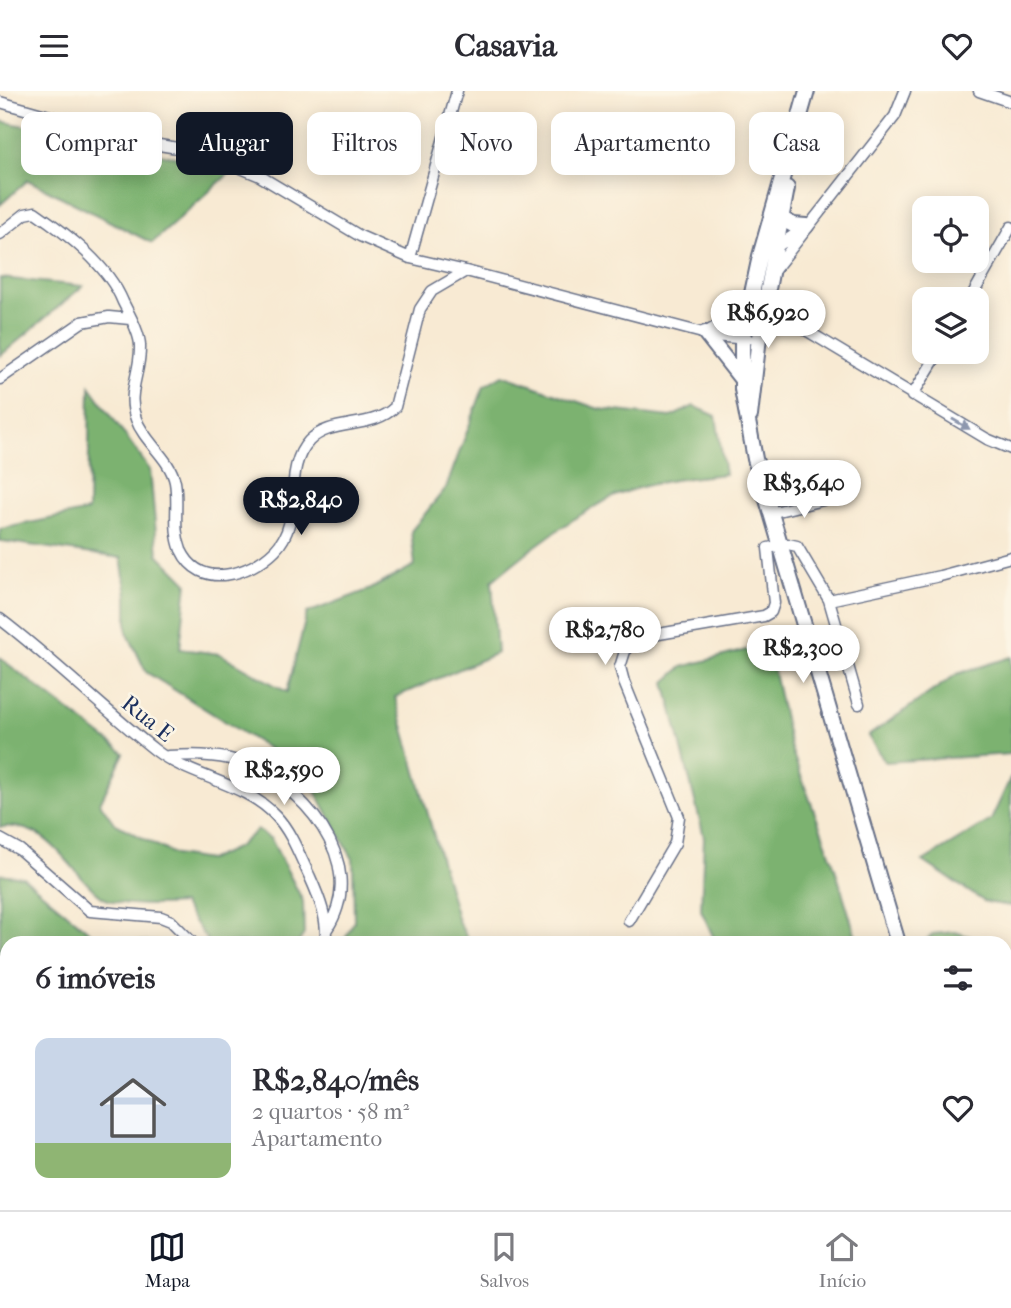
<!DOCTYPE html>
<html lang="pt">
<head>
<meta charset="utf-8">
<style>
	:root { --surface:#fff; --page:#f2f2f3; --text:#2b2b33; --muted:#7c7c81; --line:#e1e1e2; --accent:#111827 }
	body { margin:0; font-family:"IM FELL French Canon",serif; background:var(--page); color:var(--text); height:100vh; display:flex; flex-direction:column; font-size:26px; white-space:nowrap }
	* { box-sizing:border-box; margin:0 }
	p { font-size:23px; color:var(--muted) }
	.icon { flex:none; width:38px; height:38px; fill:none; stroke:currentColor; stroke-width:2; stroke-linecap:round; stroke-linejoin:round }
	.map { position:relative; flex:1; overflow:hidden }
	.panel { position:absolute; left:0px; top:845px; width:1012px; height:275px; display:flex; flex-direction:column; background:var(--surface); border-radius:21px 21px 0 0; box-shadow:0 4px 18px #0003 }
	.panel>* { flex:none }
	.banner { position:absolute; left:21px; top:21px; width:970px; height:63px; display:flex; gap:14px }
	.controls { position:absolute; left:912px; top:105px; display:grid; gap:14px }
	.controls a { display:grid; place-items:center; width:77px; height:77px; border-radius:14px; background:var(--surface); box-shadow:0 4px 18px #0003; font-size:35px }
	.price { position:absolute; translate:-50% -60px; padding:0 16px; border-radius:24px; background:#fff; color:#222; font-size:23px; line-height:46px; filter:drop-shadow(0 2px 4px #0008) }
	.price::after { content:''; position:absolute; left:50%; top:42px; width:21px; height:16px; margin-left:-10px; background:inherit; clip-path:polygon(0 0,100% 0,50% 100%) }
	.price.on { background:var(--accent); color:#fff }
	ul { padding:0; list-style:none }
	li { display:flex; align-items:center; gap:21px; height:175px; padding:0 35px }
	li+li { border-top:2px solid var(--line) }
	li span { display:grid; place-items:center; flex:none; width:196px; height:140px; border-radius:14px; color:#555 }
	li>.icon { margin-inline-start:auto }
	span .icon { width:84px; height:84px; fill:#fffc; stroke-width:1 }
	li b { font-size:30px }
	h2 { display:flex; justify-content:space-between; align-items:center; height:84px; padding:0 35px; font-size:30px }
	.tag { padding:0 24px; border-radius:14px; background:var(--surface); box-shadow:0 4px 18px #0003; font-size:24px; line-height:63px }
	.tag.on { background:var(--accent); color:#fff }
	header { display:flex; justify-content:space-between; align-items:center; height:91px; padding:0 35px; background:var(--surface); font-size:32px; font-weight:700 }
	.tabs { display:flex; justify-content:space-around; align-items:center; height:98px; border-top:2px solid var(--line); background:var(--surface); font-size:19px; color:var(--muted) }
	.tabs a { display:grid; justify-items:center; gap:4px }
	.tabs .on { color:var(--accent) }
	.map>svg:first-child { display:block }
	.forest { fill:#7bb270; stroke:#4b7067; stroke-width:2 }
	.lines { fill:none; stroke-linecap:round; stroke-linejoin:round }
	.street-casing { stroke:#687087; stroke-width:13 }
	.secondary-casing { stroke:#687087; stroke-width:18 }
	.street { stroke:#fff; stroke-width:10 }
	.secondary { stroke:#fff; stroke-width:14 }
	.oneway { fill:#8d97ae }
	.labels { text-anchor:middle; stroke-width:5; stroke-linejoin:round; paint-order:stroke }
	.street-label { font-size:23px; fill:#1b2f5e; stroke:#fcf5e5 }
</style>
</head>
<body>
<header><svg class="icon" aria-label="menu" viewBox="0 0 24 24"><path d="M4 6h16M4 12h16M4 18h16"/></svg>Casavia<svg class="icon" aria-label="heart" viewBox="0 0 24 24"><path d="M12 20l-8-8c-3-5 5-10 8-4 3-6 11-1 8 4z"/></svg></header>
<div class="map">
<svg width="1011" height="1119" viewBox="0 0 1011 1119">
	<rect width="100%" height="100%" fill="#fcf5e5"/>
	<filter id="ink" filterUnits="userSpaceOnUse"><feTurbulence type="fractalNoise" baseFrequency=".0143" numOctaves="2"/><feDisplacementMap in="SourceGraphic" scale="14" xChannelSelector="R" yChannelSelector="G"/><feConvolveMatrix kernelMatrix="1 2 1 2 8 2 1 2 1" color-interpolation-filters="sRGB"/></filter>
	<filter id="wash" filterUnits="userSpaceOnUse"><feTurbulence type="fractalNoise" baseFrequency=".00686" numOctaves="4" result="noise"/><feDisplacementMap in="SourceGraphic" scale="28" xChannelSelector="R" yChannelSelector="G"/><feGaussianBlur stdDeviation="1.57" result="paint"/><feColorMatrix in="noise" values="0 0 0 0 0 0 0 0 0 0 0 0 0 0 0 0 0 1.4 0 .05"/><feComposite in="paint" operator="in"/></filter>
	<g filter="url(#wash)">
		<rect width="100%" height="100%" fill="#f8ead3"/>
		<path class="forest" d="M0 30 234 78 152 152 28 89 0 114Z
			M0 187 83 195 0 265Z
			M502 284 599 318 671 326 694 315 716 325 725 383C685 387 639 391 603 411 566 431 525 462 492 490L497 562 395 606 458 830 470 852H343L354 830 353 768 304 680 146 581 127 541V504L121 467 0 450V438L88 420 90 295 150 379 158 463 187 492 180 558 220 563 287 601 307 522 371 498 415 474 411 440 446 397 484 295Z
			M746 559 770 563 790 655 833 771 858 852H716L701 819 704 746 665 591 682 576Z
			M1011 566V663L885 671 868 645 957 583Z
			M0 567 124 662 100 712 114 732 175 764 209 769 238 756 257 739 271 748 303 810 304 843 298 852H209L182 813C164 814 117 816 102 806 69 782 51 729 0 736Z
			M1011 686V815L985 811 923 770 991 729Z
			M0 783 23 786 92 843 120 850 178 852H7V1113H875L874 1119H0Z
			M955 841 991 852H923L933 843Z
			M1005 859 1011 862V1119H976L974 1113H1004Z"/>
	</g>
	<g filter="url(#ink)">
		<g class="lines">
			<g class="street-casing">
				<path id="street" d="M979 0 1011 11
					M0 11 53 26 104 45 202 61 258 84 360 145 410 167 466 180
					M0 143 25 123 35 121C67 143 108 174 123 211 129 223 140 242 140 255 141 282 126 302 136 328 144 351 170 367 175 391 179 413 172 437 181 459 200 500 250 484 275 459 305 429 281 380 309 350 331 327 372 339 395 316L420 218 432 200 466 180 714 245 748 248
					M775 157 803 138
					M410 167 457 0
					M772 182 895 25 905 0
					M970 208 1011 136
					M781 228 804 238 987 348 1011 358
					M705 242 732 226 750 203 767 205 781 228
					M761 243 768 233 781 228
					M0 288 82 231 109 226 130 228
					M912 305 939 261
					M770 422 831 407
					M829 509 940 485 1011 466
					M0 528C54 569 102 617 155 659 191 687 245 691 276 725 292 742 300 766 310 786 319 806 329 830 325 852
					M168 665C190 664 215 663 237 670 301 690 371 772 327 838
					M0 748 20 759 90 820 161 826 171 830 193 852
					M629 830 675 752 679 726 624 591 620 576 627 554 653 544 764 525 771 521 774 512 768 457 788 453 797 455 829 509 859 613
					M954 1119 955 1113"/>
			</g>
			<g class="secondary-casing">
				<path id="secondary" d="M807 0 760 165 742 249V298L755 368 898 852
					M781 127 793 134 806 135
					M705 242 742 289
					M750 325 759 246 787 97
					M927 1119 928 1113"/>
			</g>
			<use href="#street" class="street"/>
			<use href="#secondary" class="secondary"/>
		</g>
		<defs><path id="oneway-solid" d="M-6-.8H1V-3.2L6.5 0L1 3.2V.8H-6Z" transform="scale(1.75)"/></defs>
		<use class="oneway" href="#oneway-solid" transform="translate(961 333) rotate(30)"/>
	</g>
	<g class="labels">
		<g class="street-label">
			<text transform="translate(148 627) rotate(39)" y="8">Rua E</text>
		</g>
	</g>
</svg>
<div class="controls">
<a><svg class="icon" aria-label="locate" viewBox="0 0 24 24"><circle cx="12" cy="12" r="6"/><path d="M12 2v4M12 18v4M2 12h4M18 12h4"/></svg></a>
<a><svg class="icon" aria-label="layers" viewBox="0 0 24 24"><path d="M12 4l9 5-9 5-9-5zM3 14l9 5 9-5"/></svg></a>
</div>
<b class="price" style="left:768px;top:259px">R$6,920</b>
<b class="price" style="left:804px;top:429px">R$3,640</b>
<b class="price on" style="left:301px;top:446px">R$2,840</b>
<b class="price" style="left:605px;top:576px">R$2,780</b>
<b class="price" style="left:803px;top:594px">R$2,300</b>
<b class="price" style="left:284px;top:716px">R$2,590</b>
<div class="banner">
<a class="tag">Comprar</a>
<a class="tag on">Alugar</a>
<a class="tag">Filtros</a>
<a class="tag">Novo</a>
<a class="tag">Apartamento</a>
<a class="tag">Casa</a>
</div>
<section class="panel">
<h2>6 imóveis<svg class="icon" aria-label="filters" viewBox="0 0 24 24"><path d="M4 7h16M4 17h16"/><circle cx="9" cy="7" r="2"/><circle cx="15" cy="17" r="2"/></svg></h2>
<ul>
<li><span style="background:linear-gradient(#c9d6e8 75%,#8fb573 0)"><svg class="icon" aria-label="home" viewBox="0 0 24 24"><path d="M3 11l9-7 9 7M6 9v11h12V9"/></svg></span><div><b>R$2,840/mês</b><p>2 quartos · 58 m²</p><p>Apartamento</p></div><svg class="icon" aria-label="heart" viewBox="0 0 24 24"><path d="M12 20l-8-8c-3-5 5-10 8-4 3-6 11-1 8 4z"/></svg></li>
</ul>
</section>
</div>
<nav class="tabs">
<a class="on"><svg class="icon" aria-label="map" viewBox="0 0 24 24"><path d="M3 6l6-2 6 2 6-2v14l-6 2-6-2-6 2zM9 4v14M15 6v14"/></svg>Mapa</a>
<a><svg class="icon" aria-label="saved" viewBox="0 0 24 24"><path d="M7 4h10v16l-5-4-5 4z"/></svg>Salvos</a>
<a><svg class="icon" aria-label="home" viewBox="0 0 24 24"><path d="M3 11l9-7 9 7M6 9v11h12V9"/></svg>Início</a>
</nav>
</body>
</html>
